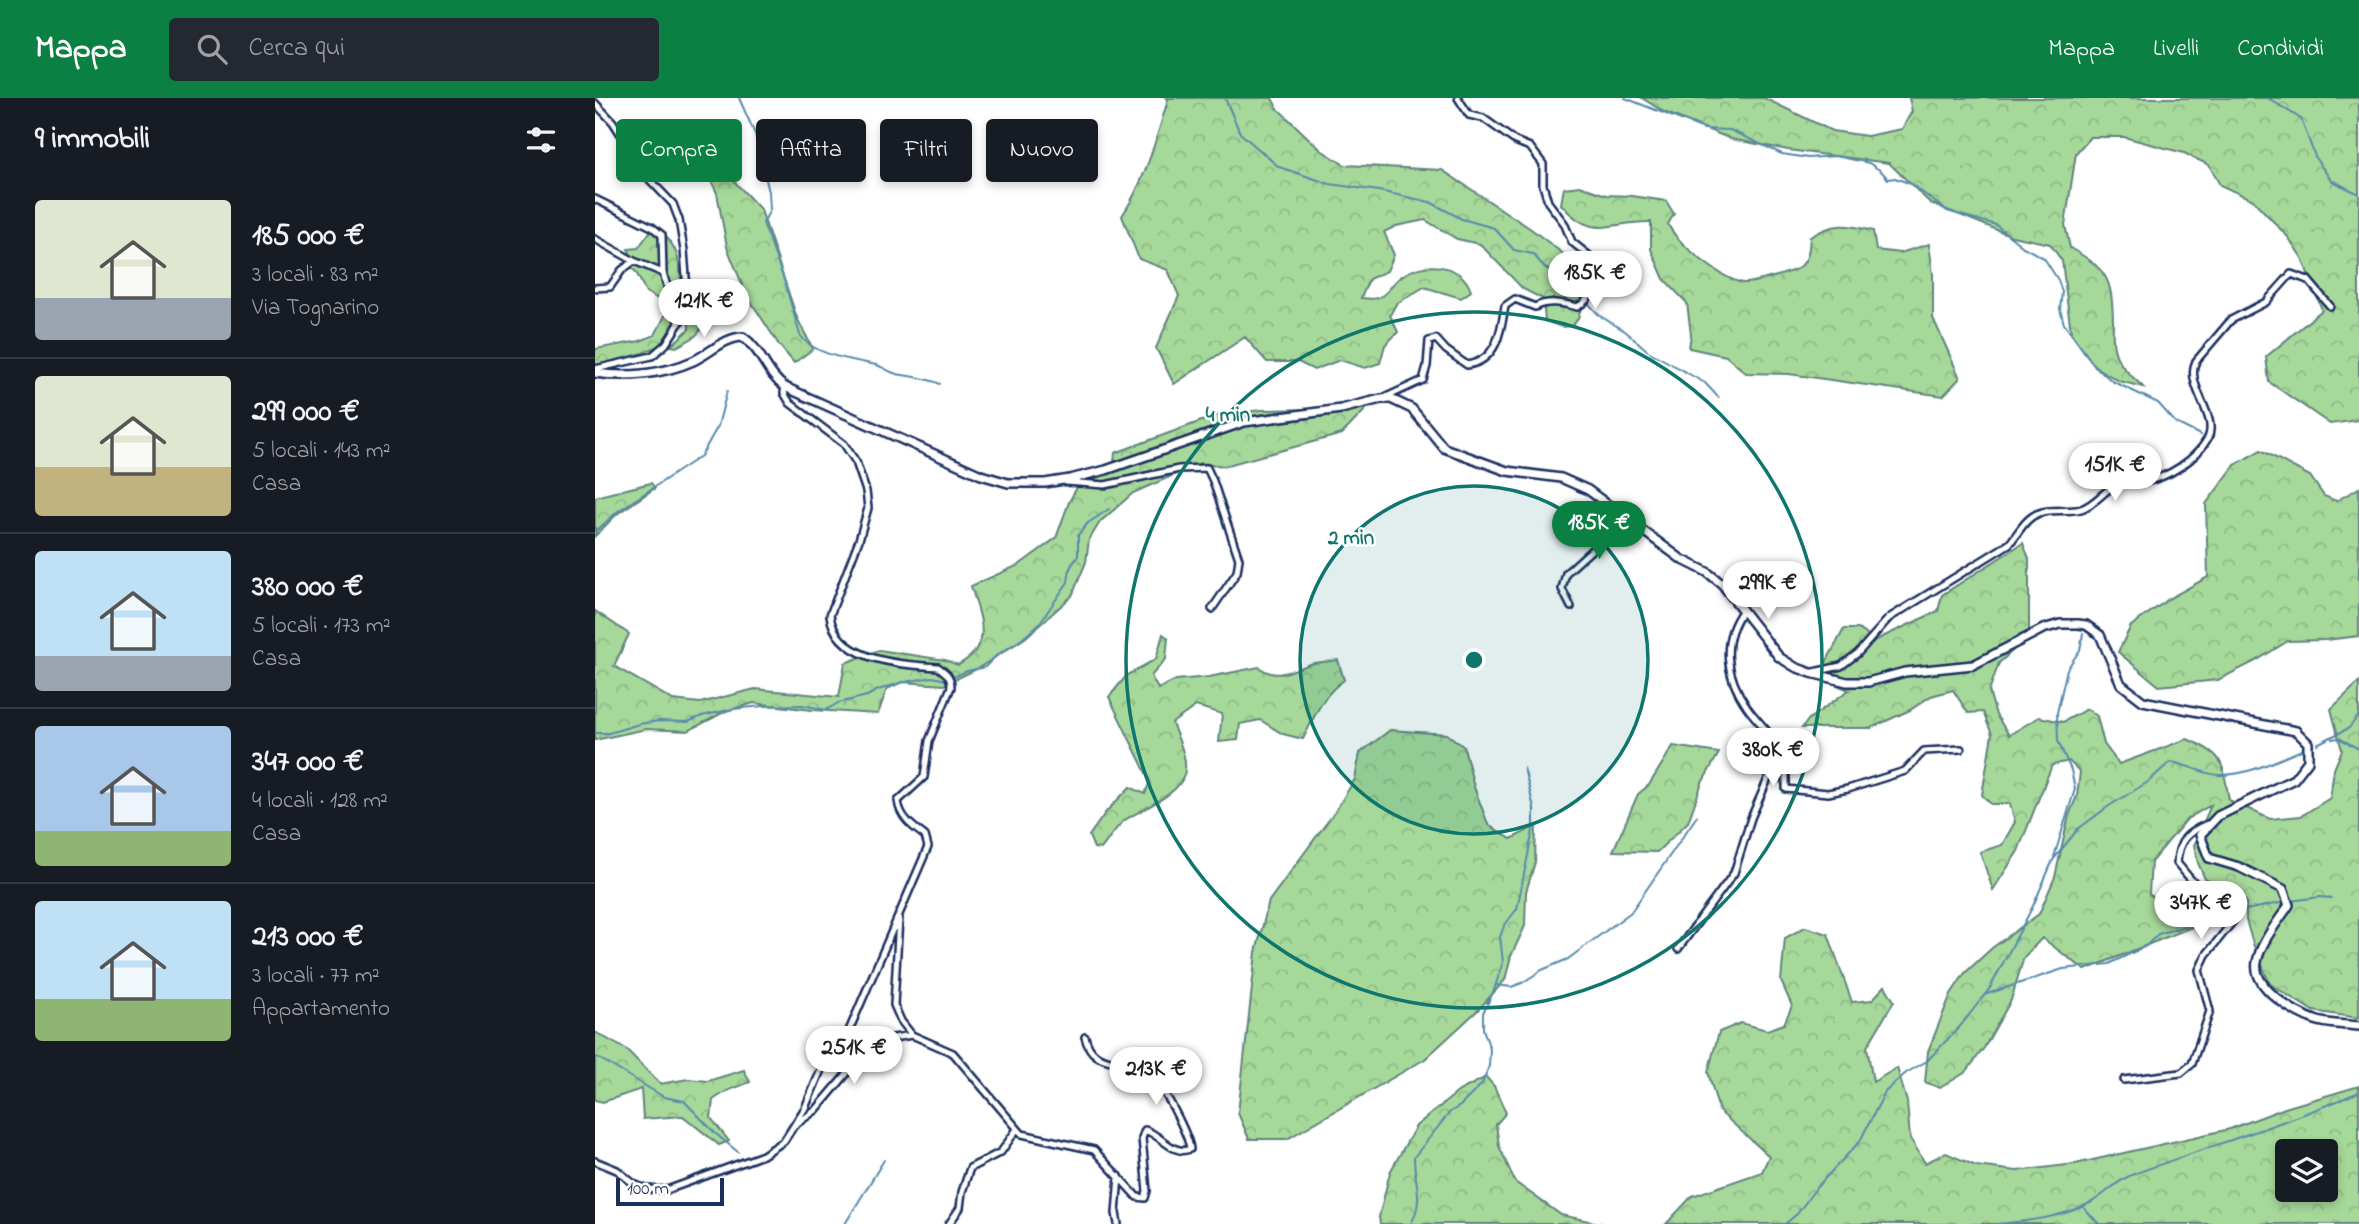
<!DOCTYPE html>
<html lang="it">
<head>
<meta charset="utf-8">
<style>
	:root { --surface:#171b24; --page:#242831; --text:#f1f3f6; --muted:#9ea1a6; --line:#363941; --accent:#0b8043 }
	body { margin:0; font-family:"Indie Flower",sans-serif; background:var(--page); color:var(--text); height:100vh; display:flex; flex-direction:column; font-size:26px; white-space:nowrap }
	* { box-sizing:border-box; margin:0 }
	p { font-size:23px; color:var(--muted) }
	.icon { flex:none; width:38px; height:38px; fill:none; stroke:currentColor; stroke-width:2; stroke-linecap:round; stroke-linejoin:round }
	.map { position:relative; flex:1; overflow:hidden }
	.panel { display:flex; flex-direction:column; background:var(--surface); width:595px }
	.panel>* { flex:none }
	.hud { position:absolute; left:21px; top:21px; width:665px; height:63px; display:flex; gap:14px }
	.controls { position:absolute; left:1680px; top:1041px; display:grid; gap:14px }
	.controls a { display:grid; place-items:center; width:63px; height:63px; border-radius:7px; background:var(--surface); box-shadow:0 4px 10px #0003; font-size:35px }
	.scale { position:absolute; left:21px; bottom:18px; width:108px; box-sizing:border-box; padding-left:7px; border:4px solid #1b2f5e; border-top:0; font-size:19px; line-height:24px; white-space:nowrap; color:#1b2f5e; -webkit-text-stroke:5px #fff; paint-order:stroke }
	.price { position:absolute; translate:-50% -60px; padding:0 16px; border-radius:24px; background:#fff; color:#222; font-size:23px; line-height:46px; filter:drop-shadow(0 2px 4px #0008) }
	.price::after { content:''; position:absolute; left:50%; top:42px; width:21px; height:16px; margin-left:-10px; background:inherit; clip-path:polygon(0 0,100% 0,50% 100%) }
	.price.active { background:var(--accent); color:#fff }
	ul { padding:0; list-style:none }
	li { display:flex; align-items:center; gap:21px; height:175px; padding:0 35px }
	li+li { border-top:2px solid var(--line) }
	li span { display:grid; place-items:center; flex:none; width:196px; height:140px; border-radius:7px; color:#555 }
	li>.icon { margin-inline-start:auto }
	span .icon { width:84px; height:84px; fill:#fffc; stroke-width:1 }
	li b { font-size:30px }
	h2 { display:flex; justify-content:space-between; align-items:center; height:84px; padding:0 35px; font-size:30px }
	.pill { padding:0 24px; border-radius:7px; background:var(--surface); box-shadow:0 4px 10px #0003; font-size:24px; line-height:63px }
	.pill.active { background:var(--accent); color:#fff }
	header { display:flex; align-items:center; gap:42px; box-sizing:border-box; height:98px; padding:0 35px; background:var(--accent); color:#fff }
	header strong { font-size:33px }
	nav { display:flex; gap:38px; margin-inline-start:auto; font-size:24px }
	.search { width:490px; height:63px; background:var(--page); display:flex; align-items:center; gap:18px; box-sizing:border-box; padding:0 24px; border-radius:7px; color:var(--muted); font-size:26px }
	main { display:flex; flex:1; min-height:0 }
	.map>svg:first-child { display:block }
	.forest { fill:url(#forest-crowns); stroke:#60847c; stroke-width:2; fill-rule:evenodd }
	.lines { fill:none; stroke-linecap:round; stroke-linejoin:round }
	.stream { stroke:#578aac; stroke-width:2 }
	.minor-casing { stroke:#1b2f5e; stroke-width:10 }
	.tertiary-casing { stroke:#1b2f5e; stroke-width:12 }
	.minor { stroke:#fff; stroke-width:5 }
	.tertiary { stroke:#fff; stroke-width:7 }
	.ring { fill:none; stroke:#0f766e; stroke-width:3.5 }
	.centre { fill:#0f766e; stroke:#fff; stroke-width:3.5 }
	.ring-label { font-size:21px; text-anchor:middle; font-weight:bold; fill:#0f766e; stroke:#fff; stroke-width:5; stroke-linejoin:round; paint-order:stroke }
</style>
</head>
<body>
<header>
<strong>Mappa</strong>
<div class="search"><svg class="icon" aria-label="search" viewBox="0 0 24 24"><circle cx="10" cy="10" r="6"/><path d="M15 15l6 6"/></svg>Cerca qui</div>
<nav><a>Mappa</a><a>Livelli</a><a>Condividi</a></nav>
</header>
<main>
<section class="panel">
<h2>9 immobili<svg class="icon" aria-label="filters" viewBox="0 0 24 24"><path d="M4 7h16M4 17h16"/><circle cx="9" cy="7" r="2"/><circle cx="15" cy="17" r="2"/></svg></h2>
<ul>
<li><span style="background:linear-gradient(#dfe7d0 70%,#9aa5b1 0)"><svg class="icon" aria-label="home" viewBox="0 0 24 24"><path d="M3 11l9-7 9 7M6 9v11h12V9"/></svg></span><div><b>185 000 €</b><p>3 locali · 83 m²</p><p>Via Tognarino</p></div></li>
<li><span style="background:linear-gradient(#dfe7d0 65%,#c2b280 0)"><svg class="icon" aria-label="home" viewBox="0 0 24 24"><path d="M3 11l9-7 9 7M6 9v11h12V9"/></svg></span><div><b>299 000 €</b><p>5 locali · 143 m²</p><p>Casa</p></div></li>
<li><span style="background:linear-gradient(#bfe0f5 75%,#9aa5b1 0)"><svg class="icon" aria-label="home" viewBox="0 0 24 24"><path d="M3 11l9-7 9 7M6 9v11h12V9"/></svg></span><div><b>380 000 €</b><p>5 locali · 173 m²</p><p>Casa</p></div></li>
<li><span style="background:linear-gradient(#a9c7e8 75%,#8fb573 0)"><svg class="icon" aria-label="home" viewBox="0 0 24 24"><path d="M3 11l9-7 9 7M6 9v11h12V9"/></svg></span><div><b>347 000 €</b><p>4 locali · 128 m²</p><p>Casa</p></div></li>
<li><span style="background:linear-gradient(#bfe0f5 70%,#8fb573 0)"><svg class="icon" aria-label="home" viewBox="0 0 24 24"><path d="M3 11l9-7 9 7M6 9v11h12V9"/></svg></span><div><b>213 000 €</b><p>3 locali · 77 m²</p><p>Appartamento</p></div></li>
</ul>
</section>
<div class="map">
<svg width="1764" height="1126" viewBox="0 0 1764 1126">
	<defs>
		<pattern id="forest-crowns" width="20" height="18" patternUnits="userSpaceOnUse" patternTransform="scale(1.75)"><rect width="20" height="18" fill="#a6d89a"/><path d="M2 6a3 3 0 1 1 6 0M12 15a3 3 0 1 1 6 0" fill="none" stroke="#8eba87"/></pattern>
	</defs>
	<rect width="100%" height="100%" fill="#fff"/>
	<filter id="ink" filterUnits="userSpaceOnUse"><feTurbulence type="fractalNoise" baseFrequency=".0143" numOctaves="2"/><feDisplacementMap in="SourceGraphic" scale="14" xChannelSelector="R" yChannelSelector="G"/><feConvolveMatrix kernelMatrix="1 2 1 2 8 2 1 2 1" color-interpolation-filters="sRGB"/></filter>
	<g filter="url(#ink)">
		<path class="forest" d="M571 0H677L682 10 726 52 750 67 847 72 936 131 971 158 990 193 983 221 977 228 967 229 950 223 948 201 928 191 885 146 862 141 830 122 801 128 789 134 799 157 792 173 774 181 766 200C774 201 781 202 788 197 794 193 797 186 803 181 825 162 866 163 876 193L866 200 829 189 801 206 795 217 803 234 790 247 785 265 770 270 745 262 719 272 703 264H672L650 239 579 286 561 250 584 198 573 172 544 161 527 118C551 81 560 44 573 2Z
			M1047 0H1169L1237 33 1272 38 1307 31 1317 13 1314 0H1764V322L1735 326 1674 284 1671 259 1727 212 1707 160 1693 139 1658 102 1625 87 1614 67 1589 55 1529 39H1495L1481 55 1470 127 1475 150C1512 171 1517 180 1518 223 1518 232 1517 242 1519 250 1522 267 1537 278 1548 289L1524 283 1500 269 1476 235 1467 163 1455 146 1417 138 1335 105 1294 65 1193 52 1136 41 1069 14Z
			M104 57 126 69 166 112 202 220 218 251 199 265 184 247 151 196 132 149 122 95Z
			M985 88 1011 97 1037 98 1071 103 1079 116 1073 126C1082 146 1127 181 1148 185 1156 186 1199 174 1205 169 1214 161 1214 150 1215 139 1239 124 1251 126 1278 133L1281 152 1305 155 1334 146 1338 176V220L1365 280 1348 298 1194 276 1151 275 1131 258 1094 250 1096 237 1092 205 1069 181 1056 151V124C1015 123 998 144 966 106L969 90Z
			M60 127C66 133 73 140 78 148 92 172 87 231 62 248 43 259 21 262 0 267V251L45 243 60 237 75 208 51 194 41 174 33 167 37 158 33 151 43 150Z
			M94 204C103 208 108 211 108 221 108 238 94 242 81 249L76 248 94 231Z
			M772 310 747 336 629 368 606 365 538 395 505 424 494 442 491 464 477 498 430 540 382 571 349 587 307 584 292 591 283 616 217 612 159 605 131 613 93 633 51 631 0 642V513L34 536 19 568 78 602 105 605 160 591 244 599 250 565 284 552 350 562 363 567C400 547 385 520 376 488L424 467 461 440 474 404 486 382 518 373 520 355 620 318 666 312Z
			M1666 352 1715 378 1729 398 1741 403 1764 390V538L1730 542 1693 543 1661 563 1623 582 1564 588 1523 554 1536 528 1575 500 1613 479 1611 406 1640 367Z
			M56 385 60 390 22 416 0 438V399Z
			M1428 445 1434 461V538L1404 565 1394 593 1401 617 1414 637 1444 619 1468 624 1492 611 1502 618 1509 646 1524 666 1592 641C1630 657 1627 663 1634 702L1675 721 1706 718 1735 700 1739 671 1747 652 1736 611 1764 584V920L1718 913 1675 886 1658 846 1651 822V803L1610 781 1603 765 1599 747 1616 707 1592 721 1556 764 1554 796 1576 811 1597 817 1609 824 1490 872 1447 840 1429 859 1416 902 1389 950 1371 974 1345 990 1330 984 1333 953 1356 896 1370 875 1397 850 1444 816 1460 779 1474 717 1482 698 1485 674 1474 663 1457 667 1423 753 1398 792 1385 754 1407 747 1420 724 1415 706H1396L1387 697 1397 636 1388 614 1373 615 1358 592 1336 598 1315 612 1276 630H1207L1214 621 1254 592 1223 579 1249 531H1263L1281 542 1343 513 1347 497Z
			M568 536 573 540 571 561 556 578 563 591 581 582 614 579 664 569C682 584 700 570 719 565 727 564 735 563 743 562L749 582C728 596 719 619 708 641L688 636 665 622 645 626 643 642 624 644 627 616 601 608 577 625C582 640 594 660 589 677 584 697 546 711 530 722 521 729 513 742 506 751L499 750 494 738 511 714 535 689 550 696 555 683 514 599 532 577 561 561Z
			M795 632 852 636 869 649 879 689 893 726 916 741 941 728 940 764 931 794 930 828 916 858 910 882 883 912 830 961 692 1041H654L643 1015 661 854 674 803 741 712 760 681 765 655Z
			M1078 648 1124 655 1107 685 1093 724 1062 754 1018 753 1043 696 1054 687Z
			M1210 829 1233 836 1257 904 1277 902 1290 888 1299 903 1272 949 1278 984 1302 970 1312 1004 1315 1040 1330 1065 1351 1055 1381 1068 1422 1073 1480 1066 1635 1031 1690 1010 1764 988V1126H1071L1097 1098 1167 1074 1174 1058 1124 1013 1113 974 1124 934 1146 925 1172 932 1189 926 1197 908 1186 883 1190 840ZM1692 1054H1731V1092H1692Z
			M0 934 32 952 65 986 93 981 113 983 149 972 155 984 132 993 118 1002 116 1020 134 1043 124 1047 88 1018 48 1021 46 991 8 1004 0 1002Z
			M891 979 899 988 911 1015 901 1026 904 1048 920 1084 966 1117 1008 1126H785L784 1119 795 1074 821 1028 864 993Z"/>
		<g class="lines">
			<path class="stream" d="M144 0 160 36 174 94 175 112 168 125 189 182 205 237C219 258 259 262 281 267 288 269 294 274 302 276 316 279 331 279 345 286
				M630 0 645 35 684 69 735 86 784 93 835 104 867 121 899 130 919 152 938 156 950 170 971 181 1005 218 1030 233 1053 253 1110 285 1124 300
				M1030 0 1109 31 1135 32 1187 56 1213 60 1241 58 1274 65 1286 73 1293 81 1300 80 1316 86 1352 113 1401 127 1428 149 1449 160 1463 182 1467 194 1465 211 1469 226 1500 268 1517 283 1563 305 1581 325 1605 337
				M1673 0 1706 21 1721 61 1736 82 1764 96
				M0 434 23 413 106 358 123 328 132 293
				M0 635H14L44 626 64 623 93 624 107 618 138 611 168 608 208 607 231 612 243 605 272 598 283 592 305 585 337 579 352 582 372 573 390 569 402 557 427 541 444 526 473 484 475 470 483 458V437L493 425 514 411
				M1737 641 1744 640 1764 651
				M1722 646 1754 630 1764 617
				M1459 759 1480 691 1476 672 1463 643 1462 615 1472 571 1485 552 1488 535
				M1695 803 1725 799 1736 800
				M1641 814 1690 804
				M902 887 916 889 927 885 947 872 973 861 1036 814 1102 718
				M1389 897 1468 871 1514 866 1551 848 1563 836 1635 815
				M0 958 69 999 89 1003 121 1036 143 1054
				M1488 1109 1504 1126
				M250 1126 289 1062
				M816 1126C830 1099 819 1086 819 1059L855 1014 865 1008 887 986 894 968 895 951 888 931V915L899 892 908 864 905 839 909 828 922 811 939 727V710L929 670
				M1190 1126 1202 1116 1221 1090 1265 1043 1290 994 1311 975 1332 963 1367 926 1395 890 1438 808 1458 762 1483 731 1514 708 1553 684 1575 664C1592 666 1607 676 1624 677 1652 678 1682 662 1709 651
				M1402 1126C1433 1123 1466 1120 1495 1105 1510 1097 1522 1082 1539 1076 1614 1048 1690 1026 1764 994"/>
			<g class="minor-casing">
				<path id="minor" d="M0 5 18 24 55 82 78 106 84 122 89 152 92 192 91 210 88 219 71 246 57 258 0 271
					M0 101 57 129 67 137 68 175 84 226
					M0 141 39 163
					M0 190 15 189 27 172 39 163 68 175
					M789 300 828 282 832 268 834 243 841 241 851 252 872 267C902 263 906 233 910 208L920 201 940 209C953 202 968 205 982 209 1002 199 999 179 997 160L977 144 969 125 953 104 948 87V66L935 49 920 43 888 20 874 17 863 0
					M471 384 510 387 584 371 612 370 618 383 644 461 642 474 617 511
					M976 509 967 491 971 475 1032 420
					M1148 512C1125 543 1131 579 1152 609 1163 625 1181 639 1188 658 1192 667 1191 680 1191 691L1233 695 1253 691 1310 673 1329 653 1366 651
					M1219 574 1246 568 1263 555 1294 520 1414 446C1423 436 1427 425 1438 418 1452 409 1471 415 1486 411 1502 406 1511 389 1526 384 1533 381 1541 385 1548 384 1573 380 1601 362 1613 340 1624 318 1589 287 1601 263L1636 222 1671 204 1696 176 1713 182 1735 208
					M304 820 299 907 306 923 317 937 358 955 427 1036 499 1052 542 1099 550 1100 552 1093 547 1040 550 1032C566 1037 578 1058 595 1051 594 1039 575 1002 567 992 562 987 542 972 536 969 515 960 497 966 490 939
					M1083 851 1139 775 1156 720 1179 667 1181 645
					M1529 982 1586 975 1597 966 1615 913 1604 872 1611 857 1639 822C1635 792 1621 805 1605 791 1596 783 1589 773 1582 765 1583 742 1593 734 1612 726
					M200 1027 221 1012 271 953 292 941 317 937
					M0 1063 22 1072 39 1086 51 1091 72 1092 168 1057 189 1043 210 1010 226 972 253 935 333 749 330 738C318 729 305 720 303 703L329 679 334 643 356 589C356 578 351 575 343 569 306 566 241 564 235 517L264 442 273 410 271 393 261 364 249 346 195 305 189 295 190 289
					M354 1126 365 1110 367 1094 375 1070 406 1054 422 1031
					M523 1126 521 1115 524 1078"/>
			</g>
			<g class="tertiary-casing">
				<path id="tertiary" d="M0 275C32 280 69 276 98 263 114 256 130 239 148 239 167 252 171 276 190 289L386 377 413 385H450L475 381 511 372 649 324 746 311 786 301H796L817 311 849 350 912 373 966 380 993 392 1086 461 1112 474 1127 486 1184 559 1200 569 1216 575 1252 584H1273L1310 574 1378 567 1448 531 1465 526H1483L1491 527 1505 537 1526 586 1548 603 1701 633 1713 645V663L1699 681 1623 718 1605 737 1614 760 1644 769 1688 791 1694 807C1683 824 1666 843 1662 864 1657 890 1700 915 1720 922 1733 927 1750 926 1764 928"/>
			</g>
			<use href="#minor" class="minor"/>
			<use href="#tertiary" class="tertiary"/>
		</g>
	</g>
	<circle cx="879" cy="562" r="174" fill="#0f766e" fill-opacity=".12"/>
	<g class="ring">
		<circle cx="879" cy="562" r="174"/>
		<circle cx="879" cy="562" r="348"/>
	</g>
	<circle cx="879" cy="562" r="10" class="centre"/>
	<g class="ring-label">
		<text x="633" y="323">4 min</text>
		<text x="756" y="446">2 min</text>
	</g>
</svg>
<div class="controls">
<a><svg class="icon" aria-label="layers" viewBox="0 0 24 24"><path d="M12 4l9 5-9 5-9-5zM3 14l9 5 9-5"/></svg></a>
</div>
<div class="scale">100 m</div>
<b class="price" style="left:1000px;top:213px">185K €</b>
<b class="price" style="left:109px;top:241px">121K €</b>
<b class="price" style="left:1520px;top:405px">151K €</b>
<b class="price active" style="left:1004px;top:463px">185K €</b>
<b class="price" style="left:1173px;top:523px">299K €</b>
<b class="price" style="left:1178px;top:690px">380K €</b>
<b class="price" style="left:1606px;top:843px">347K €</b>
<b class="price" style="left:259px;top:988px">251K €</b>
<b class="price" style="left:561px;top:1009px">213K €</b>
<div class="hud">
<a class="pill active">Compra</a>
<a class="pill">Affitta</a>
<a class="pill">Filtri</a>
<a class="pill">Nuovo</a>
</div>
</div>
</main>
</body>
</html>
